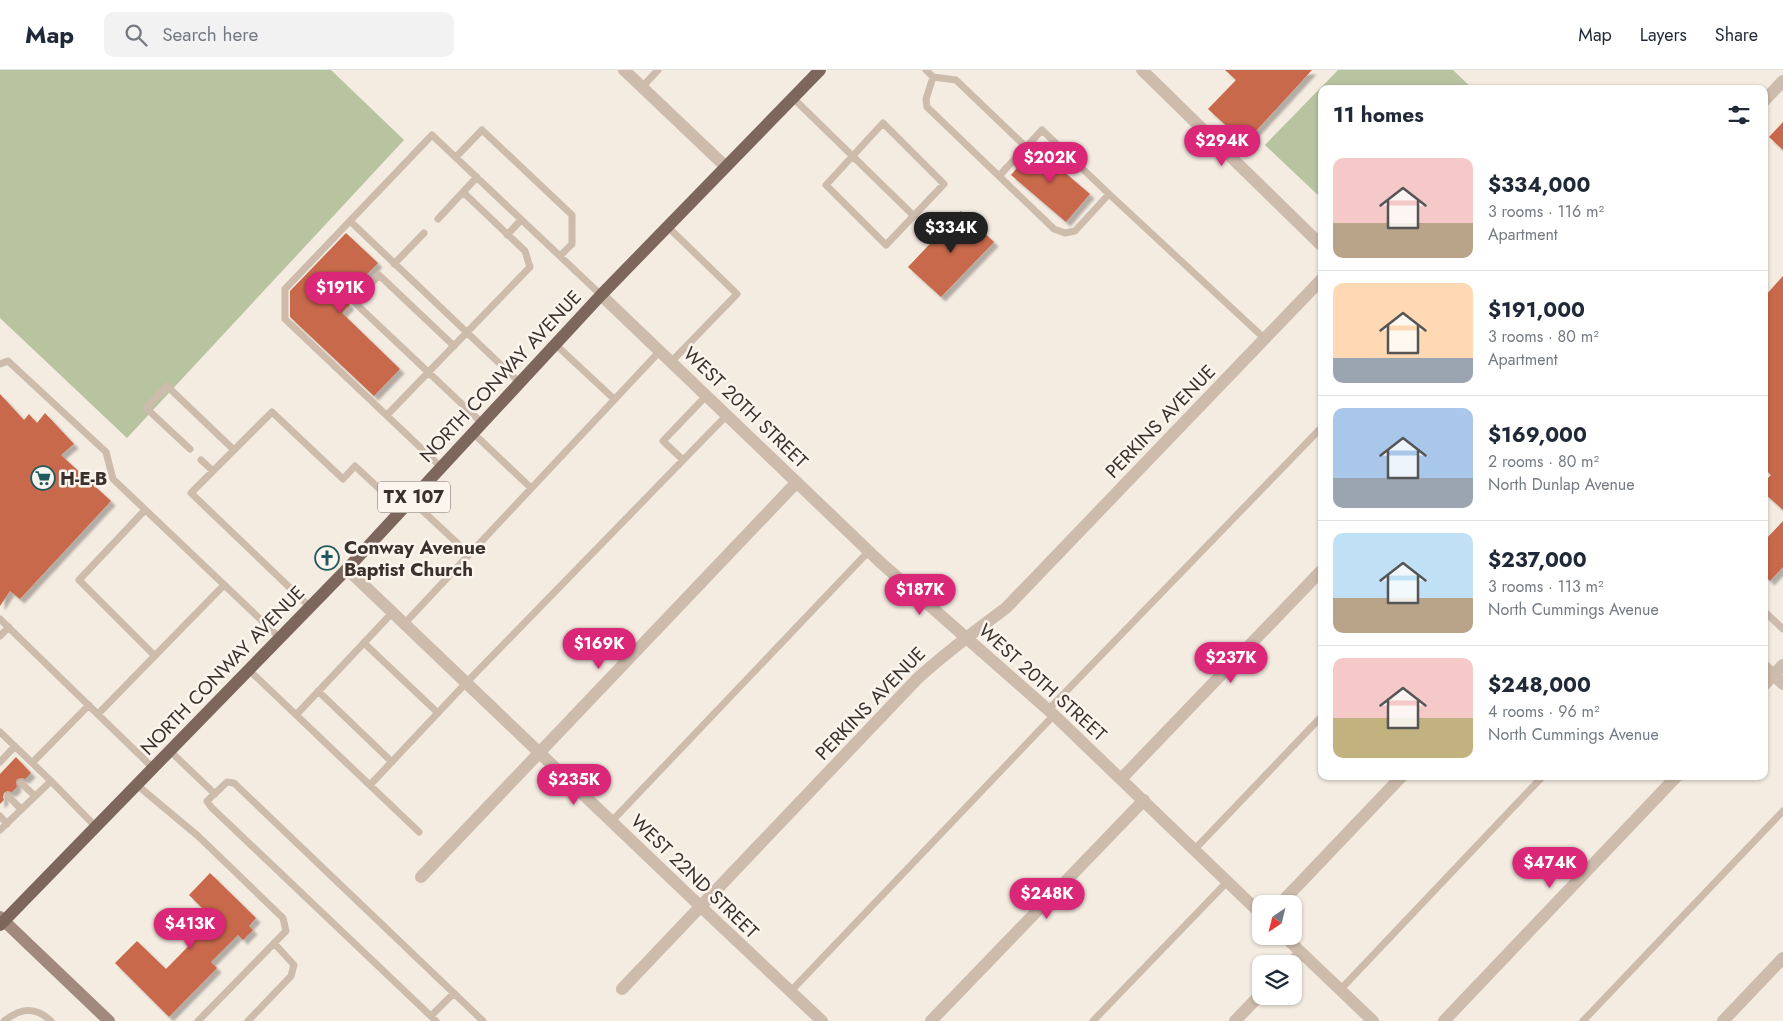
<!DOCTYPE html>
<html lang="en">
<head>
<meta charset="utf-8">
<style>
	:root { --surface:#fff; --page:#f2f2f3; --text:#1f2937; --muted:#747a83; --line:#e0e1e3; --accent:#db2777 }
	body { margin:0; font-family:Jost,sans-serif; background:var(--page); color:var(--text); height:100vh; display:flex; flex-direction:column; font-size:19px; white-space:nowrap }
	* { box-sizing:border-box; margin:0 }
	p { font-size:16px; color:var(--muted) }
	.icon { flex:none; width:28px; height:28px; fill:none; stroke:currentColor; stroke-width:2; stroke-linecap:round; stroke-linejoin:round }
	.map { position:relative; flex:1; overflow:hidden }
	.drawer { position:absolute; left:1318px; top:15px; width:450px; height:695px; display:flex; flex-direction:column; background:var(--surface); border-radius:10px; box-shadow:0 1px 4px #0004 }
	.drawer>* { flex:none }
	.needle { width:32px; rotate:215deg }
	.buttons { position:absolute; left:1252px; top:825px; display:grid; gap:10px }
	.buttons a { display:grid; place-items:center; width:50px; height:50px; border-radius:10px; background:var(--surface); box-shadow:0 1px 4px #0004; font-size:25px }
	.price { position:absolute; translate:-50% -42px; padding:0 11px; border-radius:18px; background:var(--accent); color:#fff; font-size:16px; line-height:32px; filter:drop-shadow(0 1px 2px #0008) }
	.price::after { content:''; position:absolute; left:50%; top:30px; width:15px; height:11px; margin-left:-8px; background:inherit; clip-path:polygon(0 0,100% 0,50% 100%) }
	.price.active { background:#222; color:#fff }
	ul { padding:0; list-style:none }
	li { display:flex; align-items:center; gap:15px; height:125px; padding:0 15px }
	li+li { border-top:1px solid var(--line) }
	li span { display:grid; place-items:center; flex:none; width:140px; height:100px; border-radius:10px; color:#555 }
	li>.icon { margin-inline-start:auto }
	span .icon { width:60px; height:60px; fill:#fffc; stroke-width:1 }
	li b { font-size:21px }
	h2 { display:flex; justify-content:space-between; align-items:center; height:60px; padding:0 15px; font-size:21px }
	header { display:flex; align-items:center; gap:30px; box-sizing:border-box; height:70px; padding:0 25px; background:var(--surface); border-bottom:1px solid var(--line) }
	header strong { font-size:24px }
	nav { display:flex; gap:28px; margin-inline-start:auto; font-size:18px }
	.search { width:350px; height:45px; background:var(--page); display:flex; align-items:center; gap:12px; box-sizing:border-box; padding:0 18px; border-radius:10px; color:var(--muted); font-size:19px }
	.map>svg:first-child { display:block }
	.green { fill:#b8c4a0 }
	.building { fill:#c8694b; filter:url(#shadow) }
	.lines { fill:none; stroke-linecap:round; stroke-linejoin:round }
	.service { stroke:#cdbbac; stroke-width:7 }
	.minor { stroke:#cdbbac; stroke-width:12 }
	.tertiary { stroke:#cdbbac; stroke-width:12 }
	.secondary { stroke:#a18a7d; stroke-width:12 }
	.primary { stroke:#7d675c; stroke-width:12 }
	.labels { text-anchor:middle; stroke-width:5; stroke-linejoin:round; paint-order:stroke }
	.shield { fill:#fbf5ee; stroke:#756b66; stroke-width:1 }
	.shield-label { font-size:18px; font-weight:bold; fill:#3b302b }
	.street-label { font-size:19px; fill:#3b302b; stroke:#fbf5ee }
	.poi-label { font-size:19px; font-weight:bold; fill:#3b302b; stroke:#fbf5ee; text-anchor:start }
</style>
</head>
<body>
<header>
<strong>Map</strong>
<div class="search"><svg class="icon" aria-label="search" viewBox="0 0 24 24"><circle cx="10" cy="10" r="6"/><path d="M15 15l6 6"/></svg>Search here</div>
<nav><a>Map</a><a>Layers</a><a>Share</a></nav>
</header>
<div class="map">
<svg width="1783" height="951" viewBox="0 0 1783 951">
	<defs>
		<filter id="shadow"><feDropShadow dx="4.5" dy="4.5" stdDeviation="1" flood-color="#0004"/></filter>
	</defs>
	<rect width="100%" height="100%" fill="#f4ebe1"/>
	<path class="green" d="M0 0H331L404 70 127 368 0 248Z
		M1338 0H1453L1473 19H1321V128L1265 75Z"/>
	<path class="building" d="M1225 0H1312L1245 73 1208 39 1236 10Z
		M1783 52V80L1769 67Z
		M1035 77 1090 124 1066 152 1011 105Z
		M961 141 994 172 941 227 908 197Z
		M346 163 378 193 343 229 350 235 342 243 400 299 374 326 290 247V221Z
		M1783 206V440L1764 423V412L1771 405 1764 398V227Z
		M0 324 24 350 29 344 37 353 45 343 74 374 61 385 111 431 20 529 10 521 0 536Z
		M1783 451V497L1770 511 1764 505V471Z
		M16 687 31 703 25 709 22 708 17 709 16 712 17 717 12 722 7 721 4 723 3 727 4 730 0 734V704Z
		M210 803 256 848 249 856 253 860 243 870 238 865 211 892 217 898 169 947 115 893 137 871 166 899 214 850 189 825Z"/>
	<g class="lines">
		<path class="service" d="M926 0 933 7 956 10 1026 77
			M933 7 926 29 927 37 1054 159 1065 163 1075 161 1109 124 1042 60 999 106
			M642 17 658 0
			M793 28 914 146
			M883 53 944 114 886 175 826 115Z
			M456 87 482 60 572 145V174L560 186
			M1109 124 1265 269
			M438 149 463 122
			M350 151 520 313
			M667 156 737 224 671 292
			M507 165 521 150
			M394 194 424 163
			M555 274 614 329
			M454 276 379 205 354 232 482 353
			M0 294 8 291 106 382 113 409 280 568
			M387 345 530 197 525 181 463 122 477 107
			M473 363 531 418
			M190 379 146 338 167 316 234 380
			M201 390 213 401
			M683 390 663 371 707 325
			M441 397 285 249V219L432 65 601 225
			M411 430 469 484
			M145 440 79 510 155 586
			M310 537 191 423 272 342 343 409 355 396 402 440
			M1764 541 1783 559
			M0 549 153 698
			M404 554 660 281
			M0 566 9 557
			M364 573 438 643
			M249 600 419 762
			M318 621 392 692
			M1048 640 1321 358
			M98 644 224 515
			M296 645 392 543
			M0 662 51 711 0 760
			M170 681 215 724
			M0 692 15 676
			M32 693 89 635
			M51 711 96 757
			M21 713 35 726
			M137 715 198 766 283 848 286 861 198 951
			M370 715 466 613 727 345
			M8 726 21 739
			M0 746 7 754
			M611 752 869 481
			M1195 779 1321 647
			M1340 920 1543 706
			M790 922 1054 645
			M431 946 454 923
			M4 951C21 938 35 936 51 951
			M248 951 291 906 294 895 274 873
			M436 951 211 737 207 731 227 712 234 713 483 951
			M1093 951 1227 812
			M1583 951 1783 741"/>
		<path class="minor" d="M624 0 725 96
			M1764 31 1783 11
			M601 225 880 492 1054 645 1261 844
			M347 499 700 836 822 951
			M1764 615 1783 595
			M1121 709 1321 501
			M421 807 797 412
			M1280 834 1402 706
			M1284 866 1373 951
			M1290 894 1301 883
			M622 919 917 609C945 583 975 561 1006 538L1321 210
			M931 951 1144 730
			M1235 951 1261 924
			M1444 951 1677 706
			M1723 951 1783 888"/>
		<path class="tertiary" d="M1142 0 1321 175
			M1764 596 1783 614"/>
		<path class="secondary" d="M0 847 109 951"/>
		<path class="primary" d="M0 855 347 499 601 225 820 0"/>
	</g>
	<defs>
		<g id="supermarket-ring" transform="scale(1.25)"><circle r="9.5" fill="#fbf5ee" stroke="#1f5a5e" stroke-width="1.5"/><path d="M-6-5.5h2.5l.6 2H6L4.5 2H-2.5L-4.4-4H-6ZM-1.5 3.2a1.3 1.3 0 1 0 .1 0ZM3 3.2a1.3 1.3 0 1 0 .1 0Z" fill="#1f5a5e"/></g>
		<g id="church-ring" transform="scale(1.25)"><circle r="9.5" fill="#fbf5ee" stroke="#1f5a5e" stroke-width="1.5"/><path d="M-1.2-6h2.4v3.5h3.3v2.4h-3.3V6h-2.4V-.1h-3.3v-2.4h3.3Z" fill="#1f5a5e"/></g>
	</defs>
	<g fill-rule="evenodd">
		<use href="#supermarket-ring" x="43" y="408"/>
		<use href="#church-ring" x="327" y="488"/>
	</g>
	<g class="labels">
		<rect class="shield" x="378" y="411.5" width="72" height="31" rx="4"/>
		<g class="shield-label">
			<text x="414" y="433">TX 107</text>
		</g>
		<g class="street-label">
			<text transform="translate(500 306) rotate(-47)" y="7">NORTH CONWAY AVENUE</text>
			<text transform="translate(746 337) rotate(44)" y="7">WEST 20TH STREET</text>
			<text transform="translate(1160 351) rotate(-46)" y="7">PERKINS AVENUE</text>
			<text transform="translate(222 600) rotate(-46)" y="7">NORTH CONWAY AVENUE</text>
			<text transform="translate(1043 612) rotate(42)" y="7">WEST 20TH STREET</text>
			<text transform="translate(870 633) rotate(-46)" y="7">PERKINS AVENUE</text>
			<text transform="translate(695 806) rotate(44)" y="7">WEST 22ND STREET</text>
		</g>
		<g class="poi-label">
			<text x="60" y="415">H-E-B</text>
			<text x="344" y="484">Conway Avenue<tspan x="344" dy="22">Baptist Church</tspan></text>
		</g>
	</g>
</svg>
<div class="buttons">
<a><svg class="needle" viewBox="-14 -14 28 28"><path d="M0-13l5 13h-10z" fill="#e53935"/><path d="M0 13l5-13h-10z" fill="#747a83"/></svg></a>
<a><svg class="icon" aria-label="layers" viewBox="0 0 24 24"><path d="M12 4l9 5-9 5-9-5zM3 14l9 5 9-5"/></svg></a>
</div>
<b class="price" style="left:1222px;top:97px">$294K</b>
<b class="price" style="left:1050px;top:114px">$202K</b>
<b class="price active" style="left:951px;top:184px">$334K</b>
<b class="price" style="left:340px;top:244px">$191K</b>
<b class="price" style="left:920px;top:546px">$187K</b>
<b class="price" style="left:599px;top:600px">$169K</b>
<b class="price" style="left:1231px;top:614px">$237K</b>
<b class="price" style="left:574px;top:736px">$235K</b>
<b class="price" style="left:1550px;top:819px">$474K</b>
<b class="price" style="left:1047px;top:850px">$248K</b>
<b class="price" style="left:190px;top:880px">$413K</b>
<section class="drawer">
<h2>11 homes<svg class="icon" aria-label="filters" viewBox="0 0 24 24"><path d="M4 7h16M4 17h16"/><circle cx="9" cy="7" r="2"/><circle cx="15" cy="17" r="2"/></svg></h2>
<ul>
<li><span style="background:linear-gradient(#f6c9c9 65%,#b9a48a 0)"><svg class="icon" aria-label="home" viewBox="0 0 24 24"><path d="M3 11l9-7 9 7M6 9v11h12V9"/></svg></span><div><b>$334,000</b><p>3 rooms · 116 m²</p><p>Apartment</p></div></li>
<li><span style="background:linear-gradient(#ffd9b3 75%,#9aa5b1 0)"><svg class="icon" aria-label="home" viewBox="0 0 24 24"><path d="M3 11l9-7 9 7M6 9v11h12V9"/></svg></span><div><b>$191,000</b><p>3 rooms · 80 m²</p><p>Apartment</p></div></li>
<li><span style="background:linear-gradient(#a9c7e8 70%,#9aa5b1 0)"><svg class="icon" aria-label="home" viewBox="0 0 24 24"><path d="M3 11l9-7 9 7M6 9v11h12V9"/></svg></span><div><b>$169,000</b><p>2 rooms · 80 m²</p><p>North Dunlap Avenue</p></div></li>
<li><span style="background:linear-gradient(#bfe0f5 65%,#b9a48a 0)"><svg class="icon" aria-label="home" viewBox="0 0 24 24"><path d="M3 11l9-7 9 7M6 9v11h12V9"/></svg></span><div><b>$237,000</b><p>3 rooms · 113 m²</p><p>North Cummings Avenue</p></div></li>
<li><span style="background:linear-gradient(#f6c9c9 60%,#c2b280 0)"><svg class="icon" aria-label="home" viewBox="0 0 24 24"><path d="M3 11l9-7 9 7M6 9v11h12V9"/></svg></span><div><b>$248,000</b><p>4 rooms · 96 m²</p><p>North Cummings Avenue</p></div></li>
</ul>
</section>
</div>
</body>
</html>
